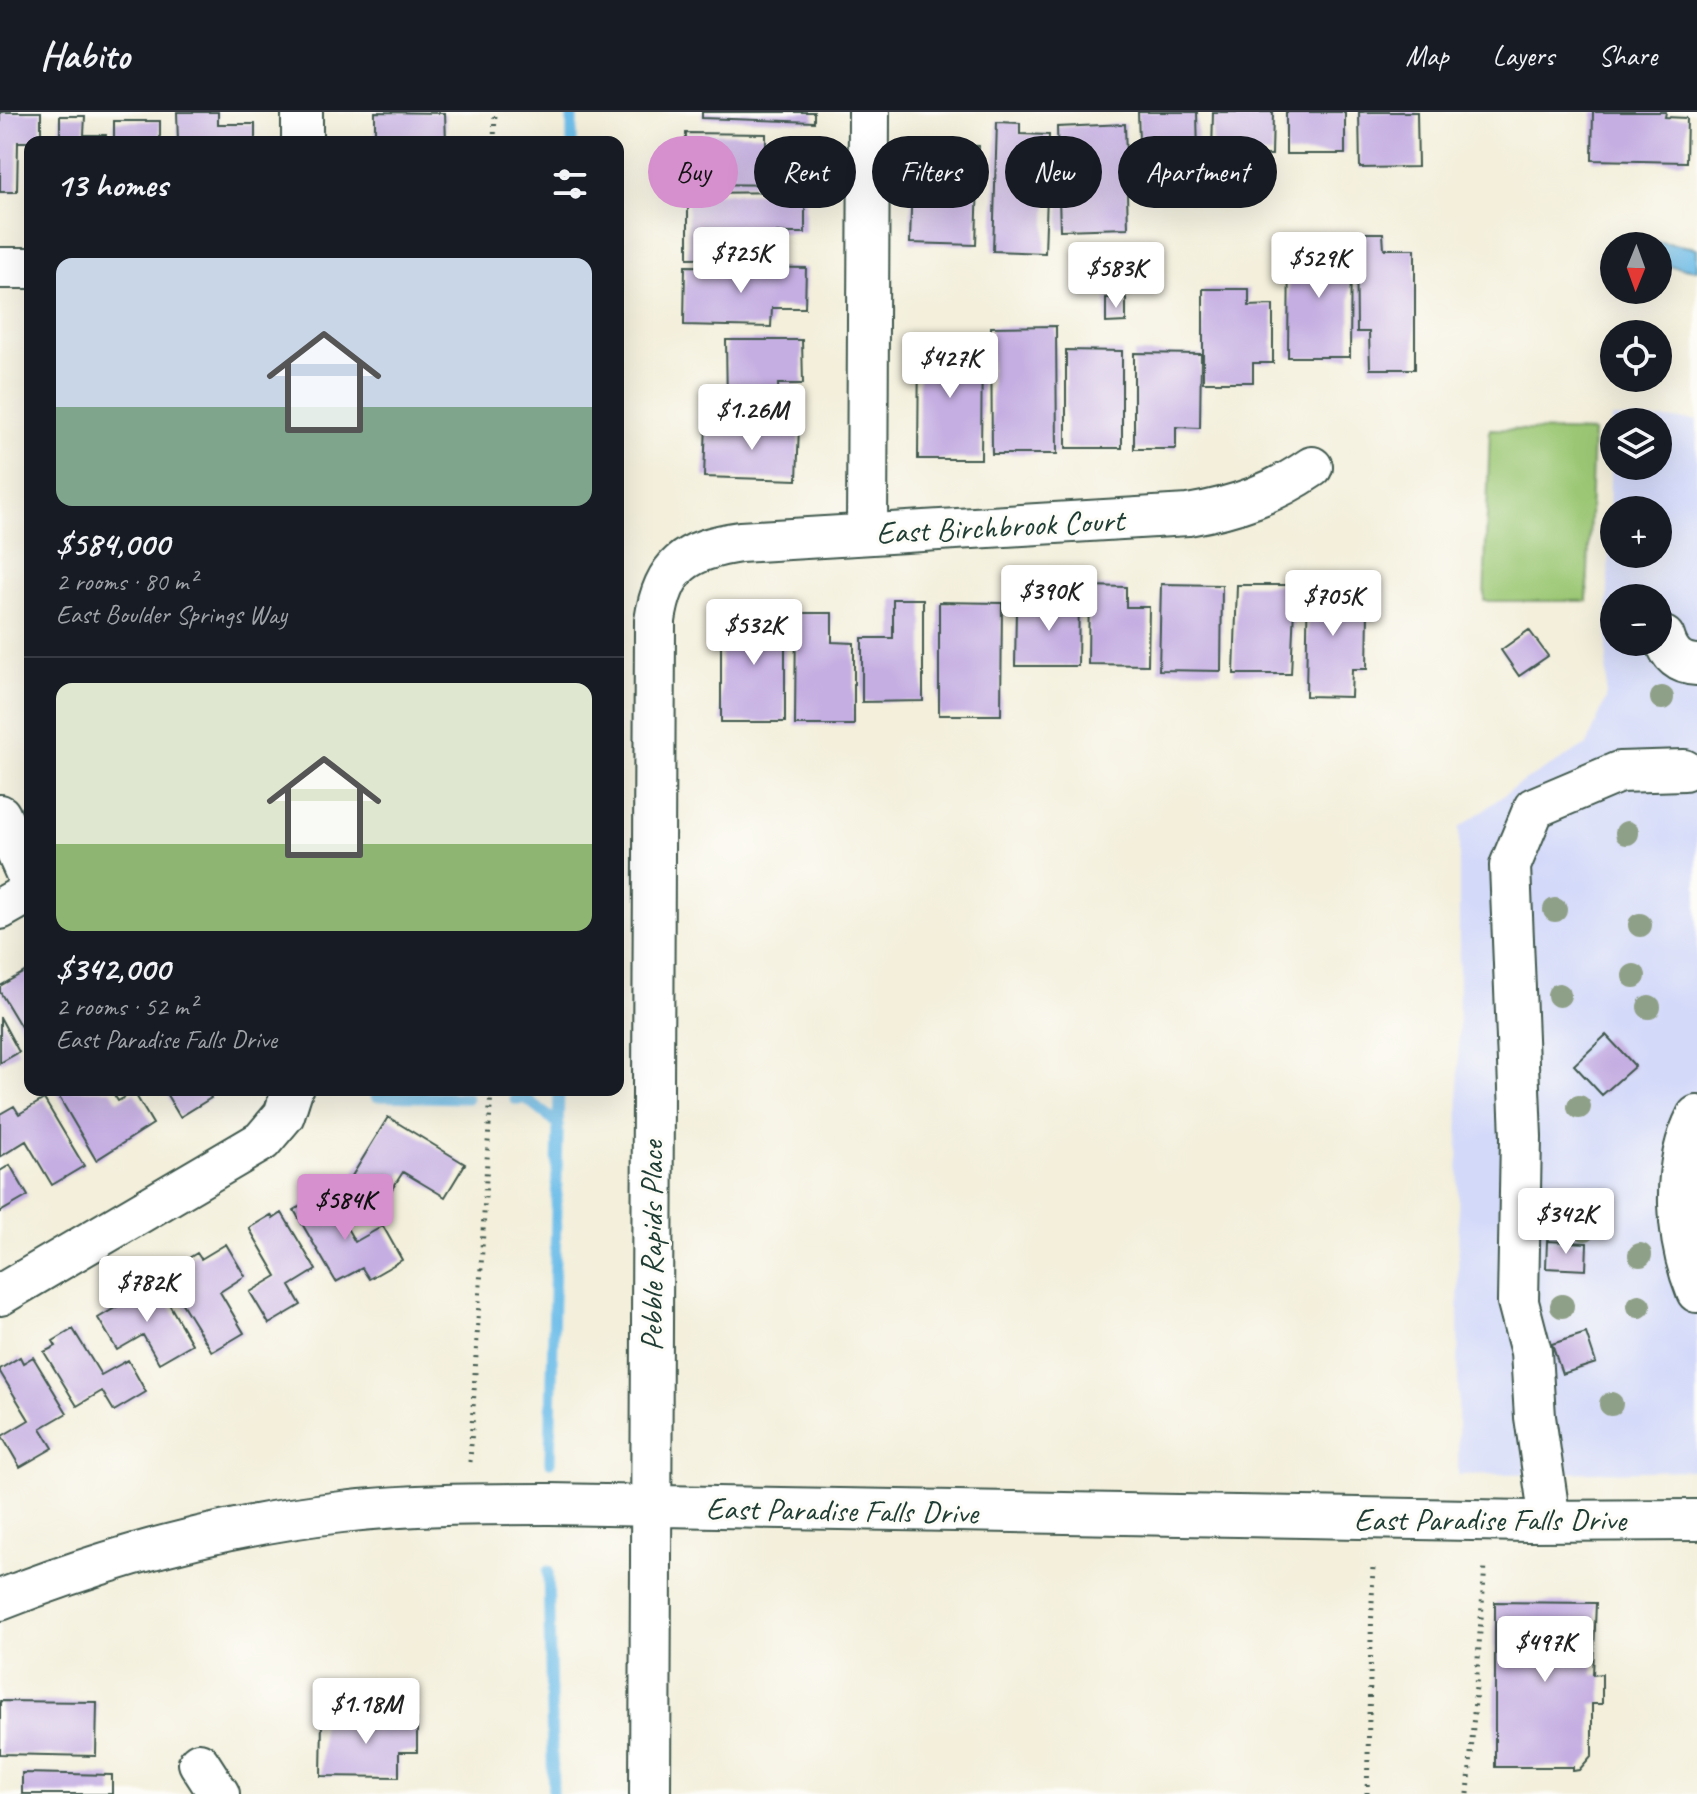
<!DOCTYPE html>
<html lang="en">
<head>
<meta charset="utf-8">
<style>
	:root { --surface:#171b24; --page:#20242c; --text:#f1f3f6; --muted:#9ea1a6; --line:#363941; --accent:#d690ce }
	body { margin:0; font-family:Caveat,sans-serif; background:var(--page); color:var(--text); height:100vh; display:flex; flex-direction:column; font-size:30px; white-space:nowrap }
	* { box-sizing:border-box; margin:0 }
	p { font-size:26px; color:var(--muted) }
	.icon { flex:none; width:44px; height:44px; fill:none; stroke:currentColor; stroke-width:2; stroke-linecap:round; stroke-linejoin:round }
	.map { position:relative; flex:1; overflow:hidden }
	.side { position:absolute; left:24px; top:24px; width:600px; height:960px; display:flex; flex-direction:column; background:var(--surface); border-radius:16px; box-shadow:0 8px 32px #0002 }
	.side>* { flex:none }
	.banner { position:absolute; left:648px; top:24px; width:760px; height:72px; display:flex; gap:16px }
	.needle { width:52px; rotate:181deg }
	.fabs { position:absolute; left:1600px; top:120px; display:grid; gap:16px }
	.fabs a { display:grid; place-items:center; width:72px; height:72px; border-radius:50%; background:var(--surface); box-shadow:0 8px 32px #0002; font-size:40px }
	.price { position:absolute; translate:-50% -68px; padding:0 18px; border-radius:8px; background:#fff; color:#222; font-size:26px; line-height:52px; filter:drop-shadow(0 2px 4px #0008) }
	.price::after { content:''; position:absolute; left:50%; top:48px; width:24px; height:18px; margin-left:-12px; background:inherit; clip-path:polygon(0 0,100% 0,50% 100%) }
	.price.active { background:var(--accent); color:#111 }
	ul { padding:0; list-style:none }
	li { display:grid; align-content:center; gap:16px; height:424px; padding:0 32px }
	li+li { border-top:2px solid var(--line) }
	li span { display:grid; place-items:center; height:248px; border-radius:16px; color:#555 }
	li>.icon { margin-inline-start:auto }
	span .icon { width:144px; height:144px; fill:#fffc; stroke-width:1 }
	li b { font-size:34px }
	h2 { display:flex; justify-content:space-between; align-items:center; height:96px; padding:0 32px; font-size:34px }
	.pill { padding:0 28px; border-radius:36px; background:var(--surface); box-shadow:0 8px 32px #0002; font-size:28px; line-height:72px }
	.pill.active { background:var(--accent); color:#111 }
	header { display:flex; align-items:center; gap:48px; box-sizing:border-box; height:112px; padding:0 40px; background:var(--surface); border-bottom:2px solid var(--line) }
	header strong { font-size:38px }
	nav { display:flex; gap:44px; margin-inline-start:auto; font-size:28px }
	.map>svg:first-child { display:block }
	.built { fill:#d3d9f9; fill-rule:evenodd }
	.green { fill:#9cc875; stroke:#5e8254; stroke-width:2 }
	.water { fill:#6ebee9; stroke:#467e8e; stroke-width:2 }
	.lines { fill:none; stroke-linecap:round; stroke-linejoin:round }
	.stream { stroke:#6ebee9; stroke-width:11 }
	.building { fill:#c5aee2 }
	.minor-casing { stroke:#3f584d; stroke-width:44 }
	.path { stroke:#3f584d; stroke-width:5; stroke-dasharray:2 6; stroke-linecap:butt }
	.minor { stroke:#fff; stroke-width:40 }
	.tree { fill:#8fa088 }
	.labels { text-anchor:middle; stroke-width:6; stroke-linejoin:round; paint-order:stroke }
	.street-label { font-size:32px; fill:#1f3d34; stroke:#fdfcf7 }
</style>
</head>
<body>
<header>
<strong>Habito</strong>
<nav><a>Map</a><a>Layers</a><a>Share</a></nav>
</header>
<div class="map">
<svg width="1697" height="1682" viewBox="0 0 1697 1682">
	<rect width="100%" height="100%" fill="#fdfcf7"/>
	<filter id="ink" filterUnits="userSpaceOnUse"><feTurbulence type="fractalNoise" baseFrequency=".0125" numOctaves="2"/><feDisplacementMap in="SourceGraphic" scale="16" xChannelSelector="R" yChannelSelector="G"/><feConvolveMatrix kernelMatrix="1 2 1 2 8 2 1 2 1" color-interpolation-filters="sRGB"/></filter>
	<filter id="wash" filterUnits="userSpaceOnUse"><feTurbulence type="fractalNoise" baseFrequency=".006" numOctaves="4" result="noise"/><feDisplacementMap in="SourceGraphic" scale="32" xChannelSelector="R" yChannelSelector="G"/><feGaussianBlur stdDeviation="1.8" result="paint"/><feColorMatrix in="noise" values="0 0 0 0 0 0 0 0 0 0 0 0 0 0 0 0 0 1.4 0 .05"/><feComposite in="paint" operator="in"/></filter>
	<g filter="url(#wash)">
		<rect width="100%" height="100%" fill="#f3efdb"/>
		<path class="built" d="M1611 306 1697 308V1358L1458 1363 1459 716 1519 672 1587 633 1606 587ZM1614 310H1658V354H1614ZM1614 398H1658V442H1614ZM1614 486H1658V530H1614Z"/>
		<path class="green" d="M1490 317 1593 320 1587 489H1484Z"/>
		<path class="water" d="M1655 129 1697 136V158L1664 153 1658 158V134H1654Z"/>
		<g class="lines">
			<path class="stream" d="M572 30V0
				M376 984 467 986
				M515 987H527L559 1013
				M550 1350 559 978
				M548 1459 553 1682"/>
		</g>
		<g id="blocks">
			<path class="building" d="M0 0H41V30H18L17 80H0Z
				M177 0H218V12H255V30H178Z
				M375 0 445 1 446 30H375Z
				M702 0H814V10L702 6Z
				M1138 0H1197L1199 84 1141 85Z
				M1213 0H1273L1272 43H1212Z
				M1286 0H1345V42H1286Z
				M1359 0H1417L1418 55 1360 56Z
				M1593 0H1666L1665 5 1687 6 1686 50 1592 48Z
				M60 4H85L84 23H106V30H60Z
				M114 9H160V30H114Z
				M997 10 1020 11V22L1049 23 1045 141 993 139Z
				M1125 12 1128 116 1060 118 1057 15Z
				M686 21 766 22V38L802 39V73L685 72Z
				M913 32 979 34 976 133 910 131Z
				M805 80V121H769V145L688 146V81Z
				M1356 121H1383L1384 137H1415V257H1370L1369 220H1357Z
				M1289 130 1351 131 1350 245H1288Z
				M685 154 806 156 805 196H772L771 215 684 213Z
				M1203 177H1249V194L1273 193V251H1253V270H1203Z
				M1106 186H1126V210L1106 211Z
				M1056 214 1057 342H992L991 215Z
				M726 228H802L803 272H778L779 291H727Z
				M919 229 982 230 981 347H918Z
				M1066 238 1122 239V336H1066Z
				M1134 241 1201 242 1200 316 1176 315V337H1134Z
				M706 311 799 314 797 368 704 365Z
				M1308 461H1343L1342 498 1368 499 1367 557H1352L1351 585 1306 584Z
				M1161 472 1222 473 1221 559 1159 558Z
				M1237 473H1295L1291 562H1234Z
				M1089 474 1126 475V495H1149L1148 553 1088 552Z
				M1038 484H1079L1078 554H1015L1016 498H1038Z
				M893 487H923V589L862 590V526H893Z
				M939 490 1002 491 1001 603H939Z
				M738 497 785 498V610H721V510H738Z
				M796 501H832V530L854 531V613H795Z
				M1529 518 1548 544 1519 564 1501 538Z
				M28 858 30 860V930L0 880V874Z
				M0 905 19 940 0 951Z
				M1606 923 1635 954 1602 983 1574 953Z
				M55 978H111L118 989 134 980 153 1012 96 1048Z
				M164 978H207L211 986 180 1005Z
				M44 987 84 1054 52 1073 26 1029 0 1045V1002L14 994 19 1002Z
				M388 1005 465 1052 445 1085 403 1060 387 1085 352 1064Z
				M10 1053 28 1084 0 1100V1059Z
				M326 1080 355 1130 383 1114 402 1148 369 1167 362 1156 336 1170 294 1098Z
				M282 1101 316 1158 290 1174 301 1193 269 1212 250 1180 277 1164 249 1116 271 1103 273 1107Z
				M1547 1129 1587 1131 1586 1158 1546 1156Z
				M226 1132 245 1164 220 1180 244 1221 212 1240 167 1167 181 1159 177 1153 197 1141 201 1147Z
				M157 1171 192 1232 159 1251 143 1223 117 1238 98 1206Z
				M73 1217 101 1263 128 1248 146 1280 114 1299 102 1279 77 1294 44 1240 56 1234 53 1229Z
				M1586 1221 1596 1251 1562 1262 1552 1232Z
				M20 1245 23 1251 33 1245 67 1301 41 1316 53 1336 20 1355 2 1324 29 1308 0 1260V1257Z
				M1495 1490 1596 1491 1593 1563 1602 1562V1592H1592V1643L1579 1658 1573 1659V1655H1495Z
				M0 1589 97 1590 96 1644 0 1642Z
				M322 1606 417 1607V1640H399V1665L321 1664Z
				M22 1661 112 1663V1682H22Z"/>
		</g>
	</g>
	<g filter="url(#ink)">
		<use href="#blocks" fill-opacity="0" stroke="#3f584d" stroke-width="2"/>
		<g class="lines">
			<g class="minor-casing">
				<path id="minor" d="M302 30V0
					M0 156H30
					M867 421 869 0
					M1664 525C1669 542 1678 552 1697 553
					M0 703 30 770
					M0 797 30 780
					M1697 1004C1670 1056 1676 1128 1697 1180
					M0 1183 262 1029 284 1003 292 978
					M1550 1409 1535 1305 1531 1240 1518 1190 1521 1025 1510 754 1534 696 1619 660 1684 658
					M0 1488C110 1445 224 1413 342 1400 411 1392 480 1392 549 1392L1528 1409 1697 1408
					M199 1651 219 1682
					M650 1682 655 509C663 453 686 438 740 430L1188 403C1235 395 1273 382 1312 355"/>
			</g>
			<path class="path" d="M494 30 495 0
				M470 1350 491 978
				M1367 1682 1373 1452
				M1468 1682 1485 1453"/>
			<use href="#minor" class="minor"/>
		</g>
		<g class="tree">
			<circle cx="1662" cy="586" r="12"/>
			<circle cx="1627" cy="721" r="12"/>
			<circle cx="1555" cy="798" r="12"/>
			<circle cx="1640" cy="813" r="12"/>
			<circle cx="1634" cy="864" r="12"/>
			<circle cx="1559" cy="883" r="12"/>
			<circle cx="1649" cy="895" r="12"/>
			<circle cx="1579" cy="995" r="12"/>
			<circle cx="1585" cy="1117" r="12"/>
			<circle cx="1640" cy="1143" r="12"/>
			<circle cx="1562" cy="1194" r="12"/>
			<circle cx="1639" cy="1194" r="12"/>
			<circle cx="1611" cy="1292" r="12"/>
		</g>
	</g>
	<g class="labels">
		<g class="street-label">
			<text transform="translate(1000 414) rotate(-3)" y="11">East Birchbrook Court</text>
			<text transform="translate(651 1134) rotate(-90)" y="11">Pebble Rapids Place</text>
			<text transform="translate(842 1398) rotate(1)" y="11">East Paradise Falls Drive</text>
			<text x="1490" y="1418">East Paradise Falls Drive</text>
		</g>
	</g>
</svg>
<div class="fabs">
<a><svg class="needle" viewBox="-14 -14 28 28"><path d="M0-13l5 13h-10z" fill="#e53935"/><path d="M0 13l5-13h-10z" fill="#9ea1a6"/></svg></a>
<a><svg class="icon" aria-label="locate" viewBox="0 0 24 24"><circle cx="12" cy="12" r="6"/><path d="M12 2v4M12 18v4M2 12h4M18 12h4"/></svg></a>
<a><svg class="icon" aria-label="layers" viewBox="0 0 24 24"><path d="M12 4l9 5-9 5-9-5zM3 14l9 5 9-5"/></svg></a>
<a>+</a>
<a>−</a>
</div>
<b class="price" style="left:741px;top:183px">$725K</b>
<b class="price" style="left:1319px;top:188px">$529K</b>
<b class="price" style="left:1116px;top:198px">$583K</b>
<b class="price" style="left:950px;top:288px">$427K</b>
<b class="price" style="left:752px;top:340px">$1.26M</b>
<b class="price" style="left:1049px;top:521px">$390K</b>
<b class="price" style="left:1333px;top:526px">$705K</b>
<b class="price" style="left:754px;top:555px">$532K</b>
<b class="price active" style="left:345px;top:1130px">$584K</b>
<b class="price" style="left:1566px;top:1144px">$342K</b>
<b class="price" style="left:147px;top:1212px">$782K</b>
<b class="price" style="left:1545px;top:1572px">$497K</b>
<b class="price" style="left:366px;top:1634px">$1.18M</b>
<div class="banner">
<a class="pill active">Buy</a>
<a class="pill">Rent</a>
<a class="pill">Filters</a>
<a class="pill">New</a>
<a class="pill">Apartment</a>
</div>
<section class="side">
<h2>13 homes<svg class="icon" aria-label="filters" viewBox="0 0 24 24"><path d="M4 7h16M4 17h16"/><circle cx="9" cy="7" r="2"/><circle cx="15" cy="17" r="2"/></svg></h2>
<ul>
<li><span style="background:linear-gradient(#c9d6e8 60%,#7fa58c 0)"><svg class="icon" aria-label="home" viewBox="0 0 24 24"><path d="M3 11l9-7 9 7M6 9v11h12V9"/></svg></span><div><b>$584,000</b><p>2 rooms · 80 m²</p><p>East Boulder Springs Way</p></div></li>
<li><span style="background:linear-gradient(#dfe7d0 65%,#8fb573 0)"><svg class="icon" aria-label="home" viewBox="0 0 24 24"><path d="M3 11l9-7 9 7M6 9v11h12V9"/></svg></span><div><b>$342,000</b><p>2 rooms · 52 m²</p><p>East Paradise Falls Drive</p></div></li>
</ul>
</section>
</div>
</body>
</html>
